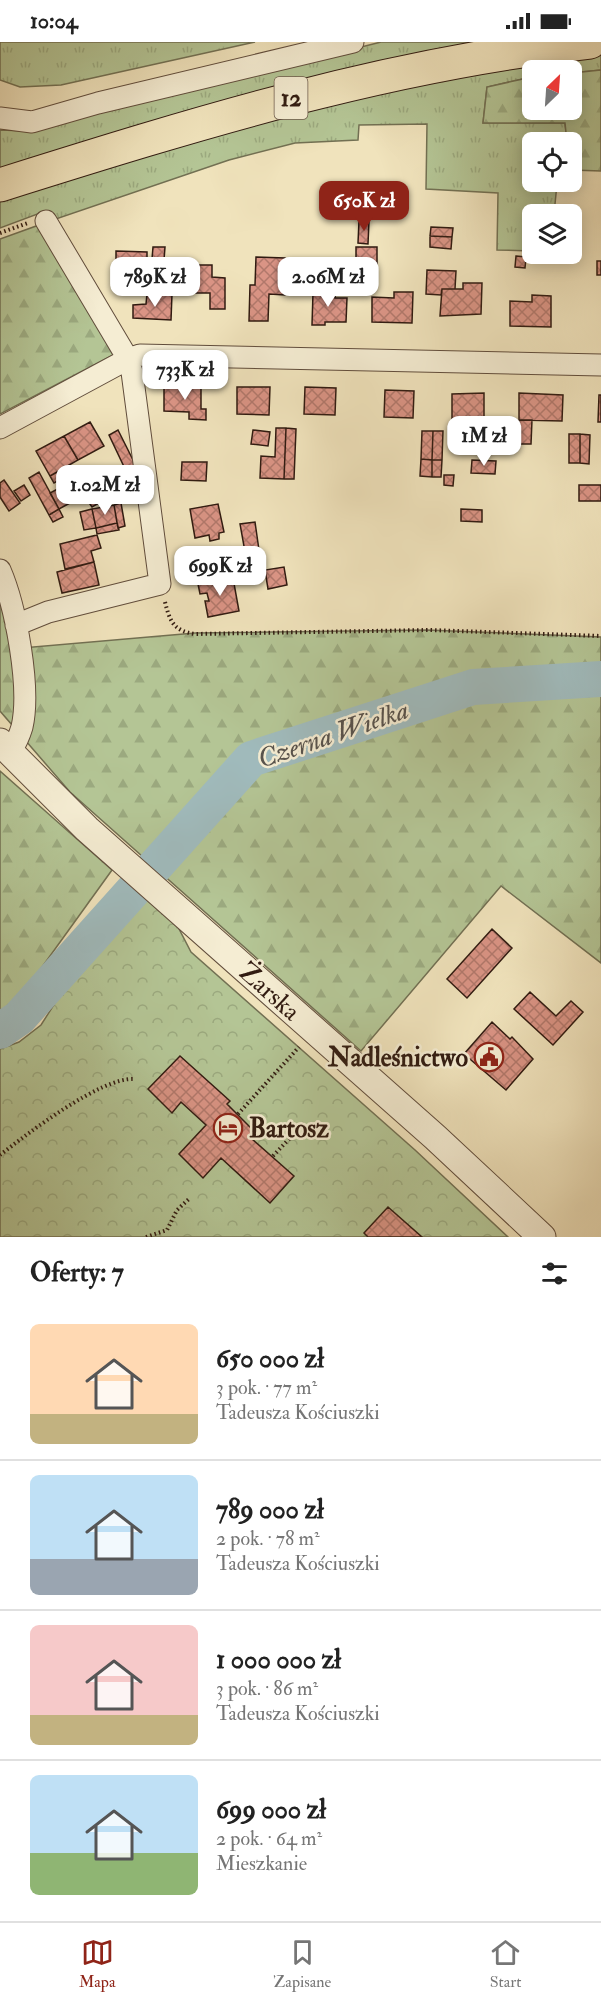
<!DOCTYPE html>
<html lang="pl">
<head>
<meta charset="utf-8">
<style>
	:root { --surface:#fff; --page:#f6f6f6; --text:#222; --muted:#767676; --line:#e0e0e0; --accent:#8f2418 }
	body { margin:0; font-family:"IM FELL Double Pica",serif; background:var(--page); color:var(--text); height:100vh; display:flex; flex-direction:column; font-size:22px; white-space:nowrap }
	* { box-sizing:border-box; margin:0 }
	p { font-size:20px; color:var(--muted) }
	.icon { flex:none; width:33px; height:33px; fill:none; stroke:currentColor; stroke-width:2; stroke-linecap:round; stroke-linejoin:round }
	.map { position:relative; height:1195px; overflow:hidden }
	.sheet { display:flex; flex-direction:column; background:var(--surface); flex:1 }
	.sheet>* { flex:none }
	.needle { width:39px; rotate:25deg }
	.fabs { position:absolute; left:522px; top:18px; display:grid; gap:12px }
	.fabs a { display:grid; place-items:center; width:60px; height:60px; border-radius:9px; background:var(--surface); box-shadow:0 3px 15px #0003; font-size:30px }
	.price { position:absolute; translate:-50% -51px; padding:0 14px; border-radius:12px; background:#fff; color:#222; font-size:20px; line-height:39px; filter:drop-shadow(0 2px 3px #0008) }
	.price::after { content:''; position:absolute; left:50%; top:36px; width:18px; height:14px; margin-left:-9px; background:inherit; clip-path:polygon(0 0,100% 0,50% 100%) }
	.price.active { background:var(--accent); color:#fff }
	ul { padding:0; list-style:none }
	li { display:flex; align-items:center; gap:18px; height:150px; padding:0 30px }
	li+li { border-top:2px solid var(--line) }
	li span { display:grid; place-items:center; flex:none; width:168px; height:120px; border-radius:9px; color:#555 }
	li>.icon { margin-inline-start:auto }
	span .icon { width:72px; height:72px; fill:#fffc; stroke-width:1 }
	li b { font-size:26px }
	h2 { display:flex; justify-content:space-between; align-items:center; height:72px; padding:0 30px; font-size:26px }
	.status { display:flex; justify-content:space-between; align-items:center; height:42px; padding:0 30px; background:var(--surface); direction:ltr }
	.status svg { height:16px; fill:currentColor }
	.dock { display:flex; justify-content:space-around; align-items:center; height:84px; border-top:2px solid var(--line); background:var(--surface); font-size:16px; color:var(--muted) }
	.dock a { display:grid; justify-items:center; gap:3px }
	.dock .active { color:var(--accent) }
	.map>svg:first-child { display:block }
	.grass { fill:url(#grass-tufts); stroke:#727053; stroke-width:1.5 }
	.forest { fill:url(#forest-firs); stroke:#727053; stroke-width:1.5 }
	.park { fill:url(#park-crowns); stroke:#727053; stroke-width:1.5 }
	.lines { fill:none; stroke-linecap:round; stroke-linejoin:round }
	.river { stroke:#a0bbbd; stroke-width:36 }
	.building { fill:url(#building-cross-hatch); stroke:#311b11; stroke-width:1.5 }
	.minor-casing { stroke:#614d3c; stroke-width:23 }
	.tertiary-casing { stroke:#614d3c; stroke-width:29 }
	.primary-casing { stroke:#311b11; stroke-width:35 }
	.path { stroke:#311b11; stroke-width:4; stroke-dasharray:1.5 3; stroke-linecap:butt }
	.minor { stroke:#f5edd3; stroke-width:21 }
	.tertiary { stroke:#f5edd3; stroke-width:27 }
	.primary { stroke:#f0e3bc; stroke-width:33 }
	.labels { text-anchor:middle; stroke-width:5; stroke-linejoin:round; paint-order:stroke }
	.shield { fill:#f5edd3; stroke:#6c5a4b; stroke-width:1.5 }
	.shield-label { font-size:24px; font-weight:bold; fill:#311b11 }
	.street-label { font-size:26px; fill:#311b11; stroke:#f5edd3 }
	.poi-label { font-size:26px; font-weight:bold; fill:#311b11; stroke:#f5edd3; text-anchor:end }
	.water-label { font-size:27px; font-style:italic; fill:#58534d; stroke:#f5edd3 }
</style>
</head>
<body>
<div class="status"><b>10:04</b><svg viewBox="0 0 49 12"><path d="M0 12V9h3v3zM5 12V6h3v6zM10 12V3h3v9zM15 12V0h3v12zM26 1h20v11H26zM47 4h2v5h-2z"/></svg></div>
<div class="map">
<svg width="601" height="1195" viewBox="0 0 601 1195">
	<defs>
		<pattern id="grass-tufts" width="24" height="20" patternUnits="userSpaceOnUse" patternTransform="scale(1.5)"><rect width="24" height="20" fill="#b4c595"/><path d="M3 7l-1-3M5 7V3M7 7l1-3M15 17l-1-3M17 17v-4M19 17l1-3" fill="none" stroke="#9ba97f"/></pattern>
		<pattern id="forest-firs" width="22" height="20" patternUnits="userSpaceOnUse" patternTransform="scale(1.5)"><rect width="22" height="20" fill="#b4c595"/><path d="M5 1l3.5 6h-7zM16 11l3.5 6h-7z" fill="#9ba97f"/></pattern>
		<pattern id="park-crowns" width="20" height="18" patternUnits="userSpaceOnUse" patternTransform="scale(1.5)"><rect width="20" height="18" fill="#b4c595"/><path d="M2 6a3 3 0 1 1 6 0M12 15a3 3 0 1 1 6 0" fill="none" stroke="#9ba97f"/></pattern>
		<pattern id="building-cross-hatch" width="8" height="8" patternUnits="userSpaceOnUse" patternTransform="scale(1.5)"><rect width="8" height="8" fill="#da9485"/><path d="M0 0l8 8M0 8l8-8" fill="none" stroke="#b1786b"/></pattern>
	</defs>
	<rect width="100%" height="100%" fill="#f0e3bc"/>
	<filter id="stains"><feTurbulence type="fractalNoise" baseFrequency=".00333" numOctaves="4"/><feColorMatrix values="0 0 0 0 .2 0 0 0 0 .09 0 0 0 0 .02 0 0 0 .5 -.17"/></filter>
	<radialGradient id="worn" r=".72"><stop offset=".6" stop-color="#630" stop-opacity="0"/><stop offset="1" stop-color="#630" stop-opacity=".3"/></radialGradient>
	<path class="grass" d="M0 0H255L61 43 20 45 0 38Z
		M381 0H511L0 132V88L27 89Z
		M601 11V28L572 31V28H532V35L487 45 483 81H565L567 100H532V140H561L557 142 554 172H532V209L497 208 498 151 426 147 427 82 359 83 358 98 295 101 229 118 53 178 40 171 0 186V156L349 53Z"/>
	<path class="forest" d="M601 28V129L572 128V100H567L565 81H483L487 45 532 35V68H572V31Z
		M39 183 85 259 113 313 0 372V197Z
		M0 550 22 606 195 591 427 588 601 595V921L501 844 361 1009 70 750 0 669Z
		M0 729 112 828 19 957 8 971 0 972Z"/>
	<path class="park" d="M143 854 178 885 191 910 415 1108 508 1195H0V1007L19 1000 41 983 62 950Z"/>
	<g class="lines">
		<path class="river" d="M0 989 19 976 251 717 473 645 601 637"/>
	</g>
	<path class="building" d="M359 179H369L368 202 358 201Z
		M431 185 453 186 452 195 430 194Z
		M430 194 452 195 451 207 430 205Z
		M153 205H165L164 218 152 217Z
		M356 205H377V222L356 221Z
		M116 209 147 210V224L116 223Z
		M516 214 526 215 525 226 515 225Z
		M256 215 285 216V253L269 252 268 279H249L250 243H255Z
		M597 219H601V233H597Z
		M196 223H212V235L225 236V267H210V251H196Z
		M427 228 456 229 455 247H442L441 253 426 252Z
		M463 241H482L481 272 440 274 442 247H463Z
		M322 248H335V256H347L346 280H325V283H312L313 251 322 252Z
		M394 250H413L412 281 372 280V255L394 256Z
		M147 252H172L171 278 133 276V263L146 262Z
		M532 253 551 254V285L510 284V259L532 260Z
		M164 344H201V367H206V378L189 377V370L164 369Z
		M237 345H270L269 373 237 372Z
		M305 345 336 346 335 373 304 372Z
		M385 348 414 349 413 376 384 375Z
		M484 351V378L452 379V352Z
		M519 351 563 353 562 379 519 378Z
		M599 353H601V380H598Z
		M519 378H532L531 402H518Z
		M90 380 104 404 78 418 64 394Z
		M276 386H286L284 437 260 436 261 414 275 415Z
		M286 386 296 387 294 437H284Z
		M118 388 135 422 136 427 127 431 109 393Z
		M253 388 270 390 268 404 251 402Z
		M422 389H433L432 418 421 417Z
		M433 389H443L442 418H432Z
		M569 392H580V421H569Z
		M580 392 590 393 589 422 580 421Z
		M64 394 78 418 50 434 36 409Z
		M421 417 432 418V435L420 434Z
		M432 418H442L441 435H432Z
		M472 418 496 419 495 432 471 431Z
		M182 420H207L206 439 181 438Z
		M136 427V440L112 447 108 438Z
		M59 429 63 436 54 441 50 434Z
		M39 430 59 467 49 473 29 436Z
		M444 433H454L453 444 444 443Z
		M4 438 20 461 9 469 0 455V441Z
		M24 443 30 453 21 459 14 449Z
		M579 443H601V459H579Z
		M63 444 72 460 59 467 50 451Z
		M93 450 99 461 92 465 85 455Z
		M121 461 125 484 118 486 114 463Z
		M218 462 224 490 219 491V497L210 499 209 493 195 496 190 467Z
		M114 463 117 481 96 486 92 467Z
		M59 467 63 475 53 480 49 473Z
		M92 467 96 486 84 488 80 470Z
		M461 467 482 468V480L461 479Z
		M255 480 259 508 245 510 240 482Z
		M117 481 119 488 97 492 96 486Z
		M97 493 101 506 91 509 94 520 65 527 60 502Z
		M94 520 99 543 62 551 57 530Z
		M284 525 287 543 268 547 265 528Z
		M233 536 239 569 208 575 205 559H209L207 551 200 552 198 542Z
		M492 887 512 906 467 956 447 937Z
		M530 950 556 974 571 959 583 970 553 1003 514 967Z
		M492 980 510 997 512 995 533 1017 506 1048 464 1012Z
		M180 1014 230 1059 227 1062 255 1090 251 1096 294 1134 270 1161 221 1116 203 1136 179 1112 206 1083 181 1060 172 1071 148 1047Z
		M388 1165 422 1195H368L364 1191Z"/>
	<g class="lines">
		<g class="minor-casing">
			<path id="minor" d="M0 76 32 80 98 61 353 0
				M0 386 128 317 140 313 601 323
				M0 528C16 565 31 646 22 685 19 695 15 703 10 711
				M16 583 48 570 160 542 132 330 128 317 46 179"/>
		</g>
		<g class="tertiary-casing">
			<path id="tertiary" d="M0 700 87 787 435 1095 542 1195"/>
		</g>
		<g class="primary-casing">
			<path id="primary" d="M0 143C194 82 387 22 590 0"/>
		</g>
		<path class="path" d="M0 191 28 181
			M165 560C170 580 174 589 195 592L429 588 601 594
			M238 1072 299 1005
			M0 1113C27 1092 101 1035 134 1037
			M273 1114 304 1081
			M146 1195 167 1188 177 1168 190 1156"/>
		<use href="#minor" class="minor"/>
		<use href="#tertiary" class="tertiary"/>
		<use href="#primary" class="primary"/>
	</g>
	<defs>
		<g id="civic-ring" transform="scale(1.5)"><circle r="9.5" fill="#f5edd3" stroke="#8f2418" stroke-width="1.5"/><path d="M-.6-6.5H3V-4.5H.6V-3L4-1V1h2V6H-6V1h2V-1L-.6-3ZM-1.2 2.5V6h2.4V2.5Z" fill="#8f2418"/></g>
		<g id="hotel-ring" transform="scale(1.5)"><circle r="9.5" fill="#f5edd3" stroke="#8f2418" stroke-width="1.5"/><path d="M-6-4.5h1.5V1H6V5H4.5V3h-9V5H-6ZM-4 0a1.8 1.8 0 1 1 3.6 0ZM.5 0V-2.5h3Q6-2.5 6 0Z" fill="#8f2418"/></g>
	</defs>
	<g fill-rule="evenodd">
		<use href="#civic-ring" x="489" y="1015"/>
		<use href="#hotel-ring" x="228" y="1086"/>
	</g>
	<g class="labels">
		<rect class="shield" x="274.5" y="35" width="33" height="42" rx="4.5"/>
		<g class="shield-label">
			<text x="291" y="64">12</text>
		</g>
		<g class="street-label">
			<text transform="translate(270 949) rotate(42)" y="9">Żarska</text>
		</g>
		<g class="poi-label">
			<text x="468" y="1024">Nadleśnictwo</text>
			<text x="249" y="1095" text-anchor="start">Bartosz</text>
		</g>
		<g class="water-label">
			<text transform="translate(333 692) rotate(-19)" y="9">Czerna Wielka</text>
		</g>
	</g>
	<rect width="100%" height="100%" filter="url(#stains)"/>
	<rect width="100%" height="100%" fill="url(#worn)"/>
</svg>
<div class="fabs">
<a><svg class="needle" viewBox="-14 -14 28 28"><path d="M0-13l5 13h-10z" fill="#e53935"/><path d="M0 13l5-13h-10z" fill="#767676"/></svg></a>
<a><svg class="icon" aria-label="locate" viewBox="0 0 24 24"><circle cx="12" cy="12" r="6"/><path d="M12 2v4M12 18v4M2 12h4M18 12h4"/></svg></a>
<a><svg class="icon" aria-label="layers" viewBox="0 0 24 24"><path d="M12 4l9 5-9 5-9-5zM3 14l9 5 9-5"/></svg></a>
</div>
<b class="price active" style="left:364px;top:190px">650K zł</b>
<b class="price" style="left:155px;top:266px">789K zł</b>
<b class="price" style="left:328px;top:266px">2.06M zł</b>
<b class="price" style="left:185px;top:359px">733K zł</b>
<b class="price" style="left:484px;top:425px">1M zł</b>
<b class="price" style="left:105px;top:474px">1.02M zł</b>
<b class="price" style="left:220px;top:555px">699K zł</b>
</div>
<section class="sheet">
<h2>Oferty: 7<svg class="icon" aria-label="filters" viewBox="0 0 24 24"><path d="M4 7h16M4 17h16"/><circle cx="9" cy="7" r="2"/><circle cx="15" cy="17" r="2"/></svg></h2>
<ul>
<li><span style="background:linear-gradient(#ffd9b3 75%,#c2b280 0)"><svg class="icon" aria-label="home" viewBox="0 0 24 24"><path d="M3 11l9-7 9 7M6 9v11h12V9"/></svg></span><div><b>650 000 zł</b><p>3 pok. · 77 m²</p><p>Tadeusza Kościuszki</p></div></li>
<li><span style="background:linear-gradient(#bfe0f5 70%,#9aa5b1 0)"><svg class="icon" aria-label="home" viewBox="0 0 24 24"><path d="M3 11l9-7 9 7M6 9v11h12V9"/></svg></span><div><b>789 000 zł</b><p>2 pok. · 78 m²</p><p>Tadeusza Kościuszki</p></div></li>
<li><span style="background:linear-gradient(#f6c9c9 75%,#c2b280 0)"><svg class="icon" aria-label="home" viewBox="0 0 24 24"><path d="M3 11l9-7 9 7M6 9v11h12V9"/></svg></span><div><b>1 000 000 zł</b><p>3 pok. · 86 m²</p><p>Tadeusza Kościuszki</p></div></li>
<li><span style="background:linear-gradient(#bfe0f5 65%,#8fb573 0)"><svg class="icon" aria-label="home" viewBox="0 0 24 24"><path d="M3 11l9-7 9 7M6 9v11h12V9"/></svg></span><div><b>699 000 zł</b><p>2 pok. · 64 m²</p><p>Mieszkanie</p></div></li>
</ul>
</section>
<nav class="dock">
<a class="active"><svg class="icon" aria-label="map" viewBox="0 0 24 24"><path d="M3 6l6-2 6 2 6-2v14l-6 2-6-2-6 2zM9 4v14M15 6v14"/></svg>Mapa</a>
<a><svg class="icon" aria-label="saved" viewBox="0 0 24 24"><path d="M7 4h10v16l-5-4-5 4z"/></svg>Zapisane</a>
<a><svg class="icon" aria-label="home" viewBox="0 0 24 24"><path d="M3 11l9-7 9 7M6 9v11h12V9"/></svg>Start</a>
</nav>
</body>
</html>
